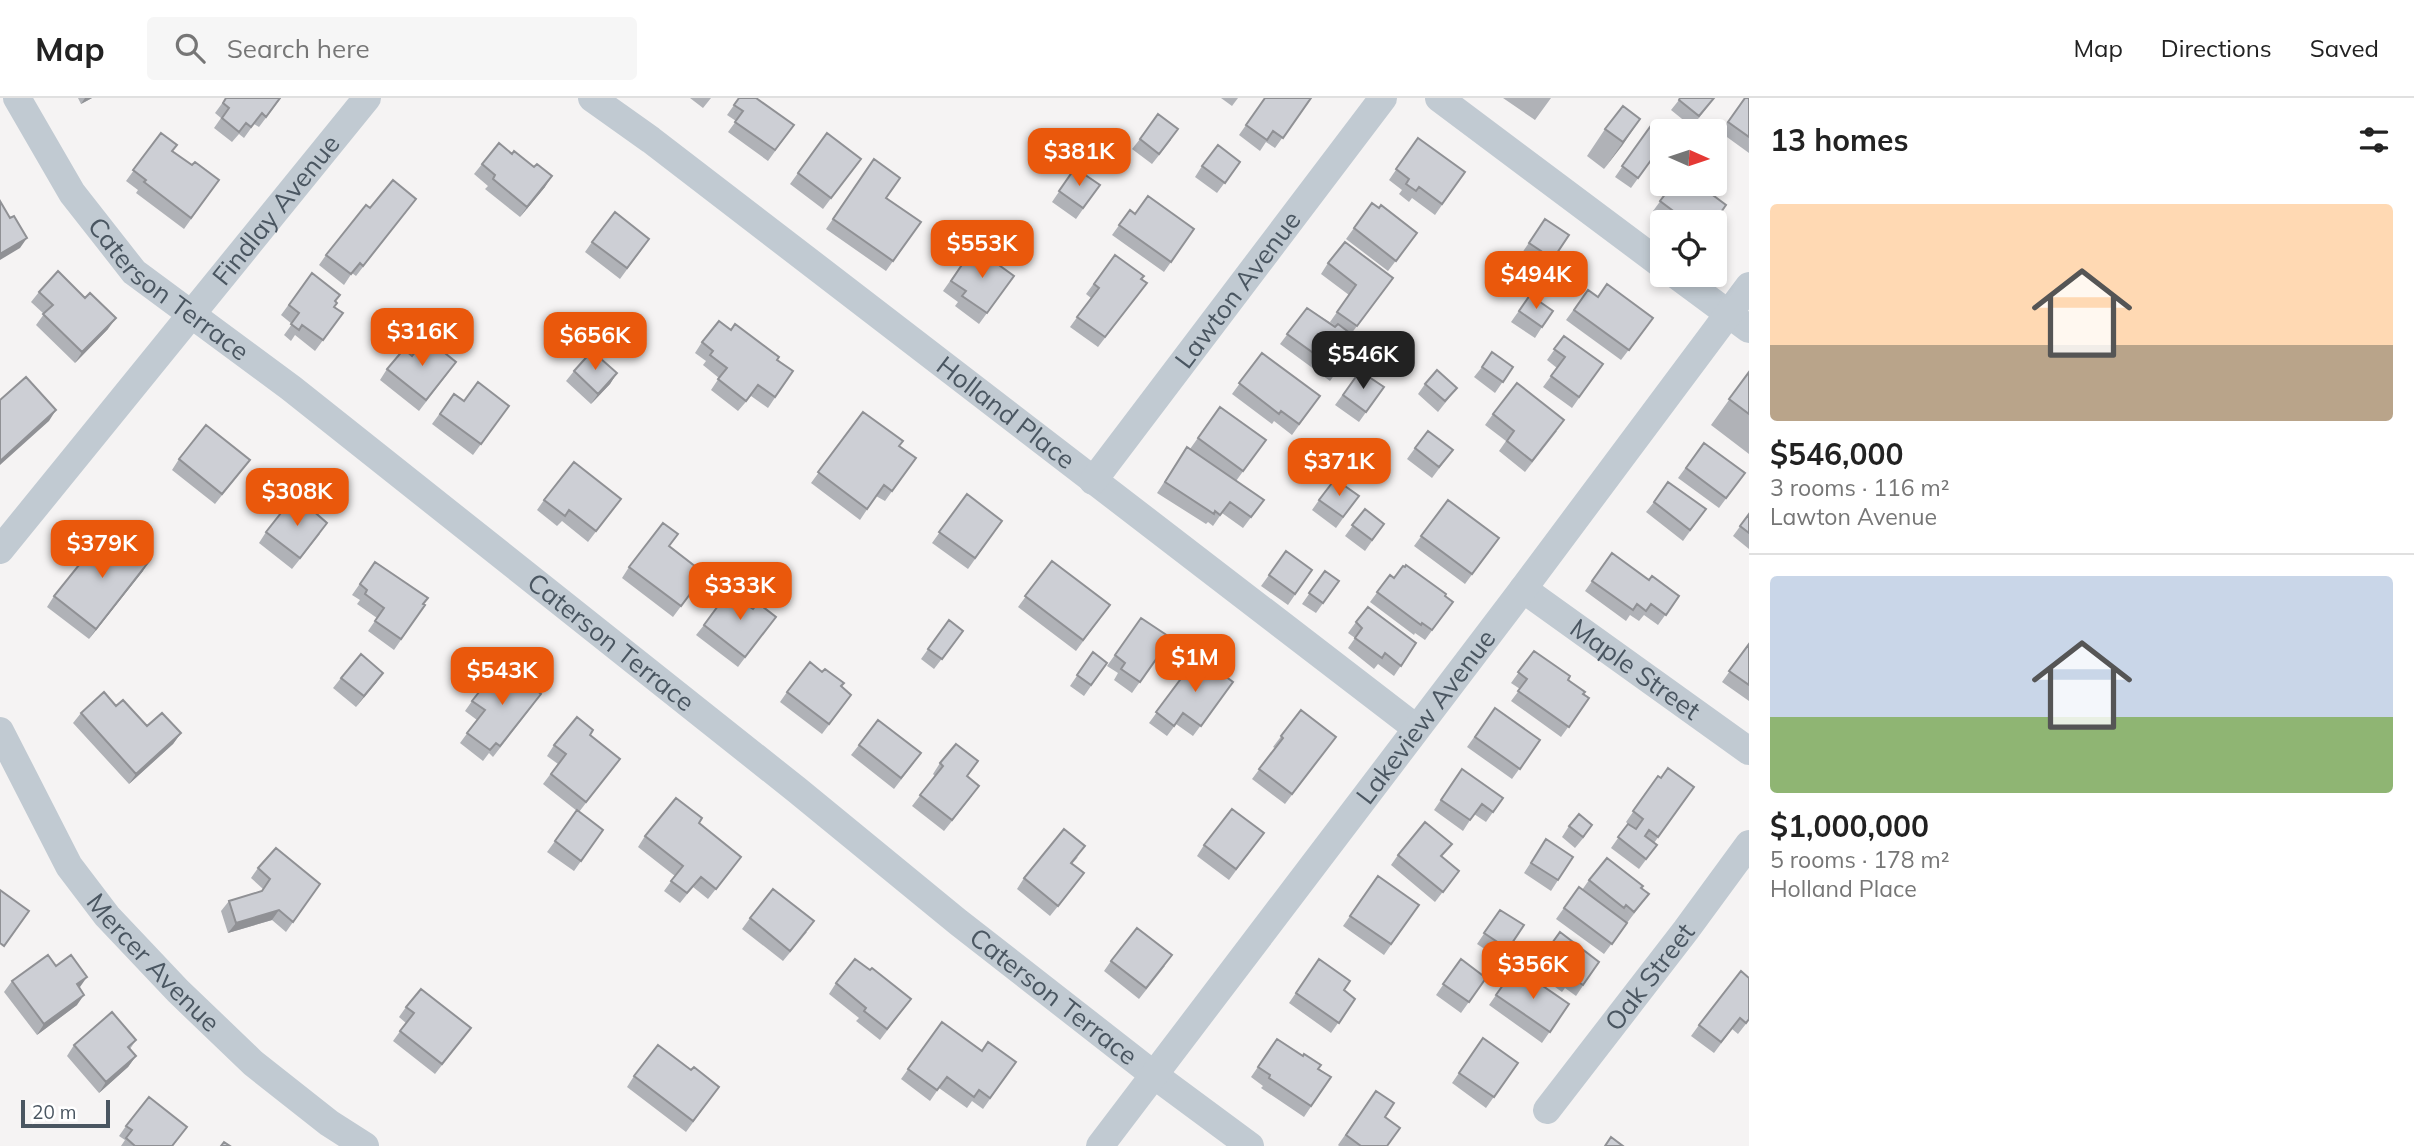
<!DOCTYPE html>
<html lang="en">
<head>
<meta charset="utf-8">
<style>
	:root { --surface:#fff; --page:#f6f6f6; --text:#222; --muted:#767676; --line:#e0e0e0; --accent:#ea580c }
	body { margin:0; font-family:Mulish,sans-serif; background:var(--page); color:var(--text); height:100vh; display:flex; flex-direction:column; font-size:26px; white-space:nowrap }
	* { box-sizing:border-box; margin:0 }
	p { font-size:23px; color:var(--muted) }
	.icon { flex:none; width:38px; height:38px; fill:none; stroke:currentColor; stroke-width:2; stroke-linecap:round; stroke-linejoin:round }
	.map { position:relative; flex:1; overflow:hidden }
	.drawer { display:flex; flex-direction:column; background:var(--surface); width:665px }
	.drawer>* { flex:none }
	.needle { width:46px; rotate:93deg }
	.tools { position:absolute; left:1650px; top:21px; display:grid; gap:14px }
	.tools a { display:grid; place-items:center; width:77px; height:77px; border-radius:7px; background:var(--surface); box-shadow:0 4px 10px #0003; font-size:35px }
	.scale { position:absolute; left:21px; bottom:18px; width:89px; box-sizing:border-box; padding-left:7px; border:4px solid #4a5661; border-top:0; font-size:19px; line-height:24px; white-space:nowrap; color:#4a5661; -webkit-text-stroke:5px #fff; paint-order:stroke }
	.price { position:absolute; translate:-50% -60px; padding:0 16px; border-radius:14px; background:var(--accent); color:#fff; font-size:23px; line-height:46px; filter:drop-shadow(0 2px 4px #0008) }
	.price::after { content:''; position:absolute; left:50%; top:42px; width:21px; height:16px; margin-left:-10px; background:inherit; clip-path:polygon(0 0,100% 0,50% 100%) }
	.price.current { background:#222; color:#fff }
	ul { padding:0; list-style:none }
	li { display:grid; align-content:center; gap:14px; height:371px; padding:0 21px }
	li+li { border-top:2px solid var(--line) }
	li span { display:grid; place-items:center; height:217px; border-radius:7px; color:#555 }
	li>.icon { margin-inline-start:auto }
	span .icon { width:126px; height:126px; fill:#fffc; stroke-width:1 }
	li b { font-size:30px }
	h2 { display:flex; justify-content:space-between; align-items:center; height:84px; padding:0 21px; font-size:30px }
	header { display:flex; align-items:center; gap:42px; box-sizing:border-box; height:98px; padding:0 35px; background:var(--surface); border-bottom:2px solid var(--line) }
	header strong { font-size:33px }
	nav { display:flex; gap:38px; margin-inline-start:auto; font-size:24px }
	.search { width:490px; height:63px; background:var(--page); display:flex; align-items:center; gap:18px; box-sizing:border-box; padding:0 24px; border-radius:7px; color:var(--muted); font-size:26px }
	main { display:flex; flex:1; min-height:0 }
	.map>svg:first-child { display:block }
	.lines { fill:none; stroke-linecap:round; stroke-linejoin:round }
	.street { stroke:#c1cad2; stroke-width:28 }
	.wall { fill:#b0b2b7 }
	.shaded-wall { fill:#909195 }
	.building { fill:#cdcfd5; stroke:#909195; stroke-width:2 }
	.labels { text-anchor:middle; stroke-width:5; stroke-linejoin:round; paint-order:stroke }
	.street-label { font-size:26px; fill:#4a5661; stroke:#fff }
</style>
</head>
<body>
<header>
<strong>Map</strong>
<div class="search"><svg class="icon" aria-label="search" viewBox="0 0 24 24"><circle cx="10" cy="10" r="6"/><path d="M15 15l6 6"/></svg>Search here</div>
<nav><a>Map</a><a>Directions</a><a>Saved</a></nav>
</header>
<main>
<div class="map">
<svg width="1749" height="1048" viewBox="0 0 1749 1048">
	<rect width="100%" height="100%" fill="#f5f3f3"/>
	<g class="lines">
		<g class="street">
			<path id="s1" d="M17 0 72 95 134 174 291 290 797 692 958 824 1154 977 1250 1048"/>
			<path id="s2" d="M592 0 651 42 1416 630"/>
			<path d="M1439 0 1662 167"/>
			<path d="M1676 177 1749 231"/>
			<path id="s3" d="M1093 383 1383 0"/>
			<path id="s4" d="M0 452 367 0"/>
			<path id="s5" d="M1523 491 1749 653"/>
			<path id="s6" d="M0 633 69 768 107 818 178 893 253 965 329 1025 365 1048"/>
			<path id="s7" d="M1547 1012 1686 832 1749 746"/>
			<path id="s8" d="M1100 1048 1523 491 1749 188"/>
		</g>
	</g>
	<path class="wall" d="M78 0H92L81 6Z
		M226 0H281L259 29 254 26 244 40 239 36 232 44 214 30 221 20 215 15Z
		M690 0H711L703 10Z
		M739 0 794 27 768 63 728 34 736 23 727 17Z
		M1221 0H1238L1232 8Z
		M1265 0H1311L1275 50 1266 44 1260 53 1239 37Z
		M1503 0H1551L1535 22Z
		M1714 0 1692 29 1671 12 1679 2Z
		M1745 0H1749V55L1720 34Z
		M1640 21 1604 71 1587 58 1605 31Z
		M1650 29 1662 47 1631 90 1615 79Z
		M161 35 172 53 192 67 219 82 184 131 136 95 138 92 126 83Z
		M1418 40 1465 74 1435 117 1412 100 1409 104 1399 96 1402 92 1389 82Z
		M1140 41 1171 42 1152 66 1132 51Z
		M512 56 545 89 520 119 485 91 488 88 474 76 482 66Z
		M874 61 886 100 921 124 886 173 826 131Z
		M1240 64 1217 95 1195 79 1202 68Z
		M1075 70 1100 87 1076 121 1052 104Z
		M853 71 823 111 790 86 798 75Z
		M1673 86 1714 124H1667L1653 113Z
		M1372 105 1417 135 1388 173 1346 141Z
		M370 110 408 111 356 178 352 175 344 187 319 167 326 157Z
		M1130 112 1135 116 1194 131 1164 174 1112 137Z
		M1545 121 1569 137 1546 171 1522 155Z
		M592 144 642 151 620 181 585 154Z
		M974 149 1014 178 979 226 955 208 958 204 943 193Z
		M1115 157 1141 181 1147 185 1098 249 1070 229 1091 200 1086 196Z
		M1328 165 1393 180 1351 236 1359 242 1330 283 1280 246 1307 210 1336 228 1330 224 1349 197 1321 176Z
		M312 175 335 203V209L343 215 315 253 295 237 291 243 284 237 292 226 281 217Z
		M1588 192 1598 199 1653 220 1621 262 1566 222Z
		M39 194 108 231 75 265 36 227 44 216 31 204Z
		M1530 197 1542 229 1535 240 1511 224Z
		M731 232 793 273 768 310 751 298 738 313 711 292 719 280 703 267 706 263 695 255 702 244Z
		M1564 238 1603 266 1572 310 1543 289 1557 270 1547 262Z
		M1262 255 1320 298 1292 337 1274 323 1272 326 1232 296Z
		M412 258 449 274 419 313 380 282 387 271Z
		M1482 269H1513L1495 295 1474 279Z
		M574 273 617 275 610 286 591 306 566 283Z
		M1360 273 1384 289 1359 324 1335 307Z
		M1749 274V356L1711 327Z
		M1425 286 1457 290 1438 314 1418 296Z
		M454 296 464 303 509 308 473 357 432 326Z
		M1220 309 1266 342 1236 383 1264 402 1243 430 1222 415 1213 428 1208 424 1206 426 1157 395 1187 349 1218 370 1190 351Z
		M863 314 899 348 916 360 885 403 876 398 860 422 811 385Z
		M1493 316 1557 333 1525 374 1499 353 1506 343 1485 327Z
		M1704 345 1745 375 1719 410 1678 380Z
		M1415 350 1453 352 1432 380 1407 361Z
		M179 361 242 372 215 406 172 372Z
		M967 396 1002 423 968 471 932 445Z
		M1359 398 1336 430 1312 412 1319 402Z
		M621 401 588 444 562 423 557 428 537 412 544 402Z
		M1448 402 1499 440 1465 486 1414 448Z
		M1654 404 1706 411 1683 443 1646 414Z
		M301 407 320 436 292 471 259 445 266 434Z
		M1365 411 1384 426 1365 453 1345 438Z
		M1749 416V451L1733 438Z
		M1612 455 1649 482 1679 498 1658 527 1644 517 1639 523 1630 517 1626 523 1585 493Z
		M1052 463 1110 507 1076 553 1018 509Z
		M375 464 425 507 394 552 368 533 377 520 357 506 360 502 352 497Z
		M86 465 143 473 89 541 47 509 54 498Z
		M629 469 705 476 673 519 622 480Z
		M1312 472 1288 507 1261 488 1269 477Z
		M1325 473 1339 483 1316 515 1302 506Z
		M1390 477 1394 480 1445 498 1453 504 1425 542 1415 535 1414 537 1370 504Z
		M747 507 768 529 738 569 696 537 704 527Z
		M1141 520 1171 540 1132 595 1114 582 1118 575 1107 568Z
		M949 522 963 533 934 571 921 561Z
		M1356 524 1416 545 1394 578 1378 566 1374 571 1348 550 1355 540 1348 535Z
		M1749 546V603L1722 584Z
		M1534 553 1589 600 1561 639 1511 603 1520 591 1511 585Z
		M1093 554 1107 565 1084 598 1070 588Z
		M1198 558 1233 584 1193 638 1176 626 1167 638 1149 625Z
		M383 575 356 609 333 590 341 580Z
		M787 594 844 607 822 636 780 604Z
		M472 603 534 606 493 659 489 655 483 663 460 645 477 622 465 613Z
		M1495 610 1540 642 1512 681 1467 649Z
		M1301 612 1336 639 1285 706 1252 681 1275 650 1273 649Z
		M81 615 147 628 181 635 173 646 129 686 73 625Z
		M590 637 620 661 579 714 603 732 574 773 547 754 577 713 543 686 558 666 547 658 554 647Z
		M859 647 914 665 894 691 851 657Z
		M940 665 972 698 944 733 912 708 935 678 933 676Z
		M1462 671 1503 700 1486 724 1474 716 1463 733 1434 712Z
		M1658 678 1661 680 1694 689 1654 745 1657 747 1639 771 1611 750 1628 726 1626 724Z
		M699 725 741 759 708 801 693 789 680 805 664 793 675 778 638 749 645 738Z
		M1569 728 1585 738 1575 750 1562 739Z
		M1264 735 1229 782 1197 758 1204 747Z
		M1546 741 1573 759 1551 793 1524 775Z
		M1398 757 1442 759 1459 773 1435 804 1391 767Z
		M1078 759 1072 766 1076 786 1050 818 1017 791 1024 780Z
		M258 770 320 786 286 834 272 822 228 835 221 813 229 803 261 793 263 791 251 780Z
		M1378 778 1419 807 1384 857 1343 828Z
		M1589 782 1642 791 1649 796 1627 825 1619 818 1627 825 1604 856 1556 821 1579 789 1582 792Z
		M1500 812 1524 827 1500 861 1477 846Z
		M750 820 807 834 783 863 742 831Z
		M1560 834 1599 864 1576 898 1565 890 1562 894 1533 873Z
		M1319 861 1344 892 1355 901 1331 935 1289 905Z
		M1461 861 1486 880 1461 915 1436 897Z
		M1111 863 1165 868 1139 901 1104 873Z
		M56 868 79 890 77 907 37 937 4 894 12 883Z
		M870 872 911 901 880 942 856 923 859 920 829 896 836 885Z
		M1508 880 1513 884 1569 906 1542 945 1489 907Z
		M1749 880V922L1738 936 1732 931 1714 955 1691 938 1699 927Z
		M406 909 471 930 435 976 393 943 406 925 399 919Z
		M942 924 982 953 1016 964 983 1011 972 1003 967 1010 939 990 930 1003 901 981Z
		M1483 940 1518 965 1486 1010 1452 985Z
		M1277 941 1331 979 1304 1019 1261 990 1263 988 1251 979Z
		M136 942 130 951 136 958 128 969 99 995 67 958 74 947Z
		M691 972 719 989 686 1034 627 989 634 978Z
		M1376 993 1385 1019 1387 1048H1339L1338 1047Z
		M126 1028 187 1029 173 1048H121L125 1042 119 1038Z"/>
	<path class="shaded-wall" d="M85 0H92L81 6Z
		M1640 21 1622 48 1604 71 1623 44Z
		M552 78 545 89 520 119 527 109Z
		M27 140 20 150 0 162V156Z
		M116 220 108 231 75 265 82 254Z
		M617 275 610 286 591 306 598 296Z
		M56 312 49 323 0 367V363Z
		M150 462 143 473 89 541 96 531Z
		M383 575 376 585 356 609 364 598Z
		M181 635 173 646 129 686 136 676Z
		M279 812 272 822 228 835 236 825Z
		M87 879 80 889 70 897 77 886Z
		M84 897 77 907 37 937 44 926Z
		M136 958 128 969 99 995 106 984Z"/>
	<path class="building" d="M226 0H280L266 19 262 15 251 29 246 25 239 34 222 20 229 10 223 5Z
		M739 0H756L794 27 775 52 735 24 743 13 734 7Z
		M1265 0H1311L1283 40 1273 33 1267 42 1246 27Z
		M1680 0H1714L1699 18 1679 2Z
		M1745 0H1749V39L1728 24Z
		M1623 8 1640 21 1623 44 1605 31Z
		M1158 16 1178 31 1159 56 1140 41Z
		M1650 29 1662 38V47L1638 80 1622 68Z
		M161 35 177 47 172 53 192 67 195 64 219 82 191 120 144 84 146 82 133 72Z
		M827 35 861 61 831 100 798 75Z
		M1418 40 1465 74 1442 106 1419 89 1416 93 1406 86 1409 81 1396 71Z
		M499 45 512 56 514 53 534 69 537 66 552 78 527 109 493 81 495 77 482 66Z
		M1218 47 1240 64 1225 85 1202 68Z
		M874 61 900 80 886 100 921 124 893 163 833 121Z
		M1075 70 1100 87 1083 110 1059 93Z
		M393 82 416 101 363 168 360 165 351 176 326 157 366 107 370 110Z
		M1673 86H1698L1726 107 1714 124H1688L1660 103Z
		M1148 98 1194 131 1171 164 1119 127 1130 112 1135 116Z
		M0 103 10 120 14 118 27 140 0 156Z
		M1372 105 1379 110 1381 107 1417 135 1396 163 1354 130Z
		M615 114 649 141 627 170 592 144Z
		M1545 121 1569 137 1553 161 1529 145Z
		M1345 144 1393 180 1357 228 1337 214 1356 187 1328 165Z
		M974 149 1014 178 987 215 962 198 966 193 951 183Z
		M1115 157 1144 178 1141 181 1147 185 1105 239 1077 219 1099 190 1094 186Z
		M58 173 85 200 90 195 116 220 82 254 43 216 53 207 39 194Z
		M312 175 340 197 335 203 337 205 334 209 343 215 323 242 302 227 299 232 291 226 299 215 289 207Z
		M1607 186 1653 220 1629 252 1574 212 1588 192 1598 199Z
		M1530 197 1553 213 1542 229 1519 213Z
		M1307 210 1335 229 1338 226 1359 242 1337 272 1287 236Z
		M719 223 731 232 735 226 779 259 777 262 793 273 775 299 758 287 746 303 718 281 727 270 710 257 713 253 702 244Z
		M1564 238 1603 266 1579 299 1551 278 1565 259 1554 251Z
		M426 240 456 264 426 302 387 271 404 251 412 258Z
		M592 253 617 275 598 296 574 273Z
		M1492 254 1513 269 1503 284 1482 269Z
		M1262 255 1320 298 1299 326 1281 313 1279 316 1239 285Z
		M1437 272 1457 290 1445 303 1425 286Z
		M1360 273 1384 289 1366 314 1343 297Z
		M1749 274V316L1729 301Z
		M26 279 56 312 0 363V302Z
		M478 284 509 308 481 346 440 316 454 296 464 303Z
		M1517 285 1564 322 1532 363 1507 343 1514 333 1493 316Z
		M1220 309 1266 342 1243 373 1198 340Z
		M863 314 903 343 899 348 916 360 892 393 884 387 867 411 818 374Z
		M206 327 250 362 222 396 179 361Z
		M1428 333 1453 352 1439 369 1415 350Z
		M1704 345 1745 375 1726 400 1686 370Z
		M1187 349 1264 402 1251 419 1230 404 1220 417 1215 413 1214 416 1165 384Z
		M574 364 621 401 596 433 569 412 565 418 544 402Z
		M1335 381 1359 398 1343 419 1319 402Z
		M1668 384 1706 411 1690 432 1654 404Z
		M967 396 1002 423 975 460 939 434Z
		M292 401 301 407 303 404 327 425 300 460 266 434Z
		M1448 402 1499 440 1472 476 1421 438Z
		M1365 411 1384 426 1372 442 1352 427Z
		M1749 416V435L1740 428Z
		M663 425 678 436 669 448 705 476 681 508 629 469Z
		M112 432 150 462 96 531 54 498 83 462 86 465Z
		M1286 453 1312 472 1295 496 1269 477Z
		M1612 455 1649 482 1652 478 1679 498 1666 517 1651 506 1646 513 1637 506 1633 512 1592 483Z
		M1052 463 1110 507 1083 542 1025 498Z
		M375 464 428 500 423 506 425 507 401 541 375 523 384 510 365 496 367 492 360 486Z
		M1406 467 1446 496 1445 498 1453 504 1432 532 1422 525 1421 527 1377 494 1390 477 1394 480 1403 468 1405 469Z
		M1325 473 1339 483 1323 505 1309 495Z
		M729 493 738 500 744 494 752 500 747 507 753 511 758 505 776 519 745 559 704 527Z
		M1368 509 1416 545 1401 568 1385 555 1382 560 1355 540 1362 530 1356 524Z
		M1141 520 1171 540 1140 584 1121 571 1125 565 1115 557Z
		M949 522 963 533 942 561 928 551Z
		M1749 546V587L1729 573Z
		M1534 553 1570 578 1568 582 1585 594 1583 596 1589 600 1569 629 1518 593 1527 581 1518 574Z
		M1093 554 1107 565 1091 587 1077 577Z
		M361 556 383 575 364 598 341 580Z
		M1198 558 1233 584 1201 628 1183 615 1174 628 1156 614Z
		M810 564 822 574 825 571 844 585 841 588 851 597 829 626 787 594Z
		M502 565 541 596 500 648 496 645 490 652 467 635 485 612 472 603Z
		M104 594 116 608 123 602 147 628 162 615 181 635 136 676 81 615Z
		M1495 610 1540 642 1520 671 1475 639Z
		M1301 612 1336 639 1292 696 1259 671 1283 640 1281 638Z
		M577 619 593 632 590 637 620 661 586 704 551 676 566 656 554 647Z
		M878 622 921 655 901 680 859 647Z
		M956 646 978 663 967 678 979 688 952 722 920 697 943 668 940 665Z
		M1668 670 1694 689 1658 739 1649 732 1645 738 1657 747 1646 761 1618 739 1628 726 1636 731 1643 721 1633 713 1658 678 1661 680Z
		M1462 671 1503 700 1493 714 1482 706 1470 722 1441 702Z
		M676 700 702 720 699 725 741 759 716 791 701 779 687 795 671 783 683 768 645 738Z
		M1232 711 1264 735 1236 771 1204 747Z
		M577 712 603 732 581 763 555 743Z
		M1579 716 1592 727 1583 739 1569 728Z
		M1425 724 1452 746 1441 758 1459 773 1443 794 1398 757Z
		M1064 731 1085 748 1071 765 1084 775 1058 808 1024 780Z
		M1546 741 1573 759 1558 782 1531 765Z
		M276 750 320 786 293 824 279 812 236 825 229 803 262 793 270 781 258 770Z
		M1607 760 1643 788 1641 790 1649 796 1634 814 1626 807 1624 810 1589 782Z
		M1378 778 1419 807 1391 846 1350 818Z
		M1579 789 1627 825 1612 846 1564 810Z
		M773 791 814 823 790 853 750 820Z
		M0 792 29 813 4 848 0 845Z
		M1500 812 1524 827 1508 851 1484 835Z
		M1137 830 1172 857 1146 890 1111 863Z
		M1560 834 1599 864 1583 887 1572 880 1570 883 1540 862Z
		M48 857 56 868 71 857 87 879 77 886 84 897 44 926 12 883Z
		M855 861 870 872 872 870 911 901 887 931 864 913 866 910 836 885Z
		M1319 861 1350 883 1344 892 1355 901 1339 925 1296 895Z
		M1461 861 1486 880 1469 904 1443 886Z
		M1521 873 1569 906 1550 934 1496 897 1508 880 1514 884Z
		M1741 873 1749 880V921L1746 925 1740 920 1721 944 1699 927Z
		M421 891 471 930 442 966 400 933 414 915 406 909Z
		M112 914 136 942 128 949 136 958 106 984 74 947Z
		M942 924 982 953 988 944 1016 964 990 1000 979 992 974 999 947 979 937 992 908 971Z
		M1483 940 1518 965 1494 999 1459 975Z
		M1277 941 1303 958 1304 956 1321 967 1318 971 1331 979 1311 1008 1269 980 1270 977 1258 969Z
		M658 947 691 972 694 969 719 989 693 1023 634 978Z
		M1376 993 1394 1005 1385 1019 1400 1030 1387 1048H1361L1346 1037Z
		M149 999 187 1029 172 1048H135L126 1040 132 1032 126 1028Z
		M1611 1039 1623 1048H1605Z
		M224 1044 230 1048H221Z"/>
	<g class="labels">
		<g class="street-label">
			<text dy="9" stroke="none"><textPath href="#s4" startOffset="438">Findlay Avenue</textPath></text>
			<text dy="9" stroke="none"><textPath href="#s1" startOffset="247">Caterson Terrace</textPath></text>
			<text dy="9" stroke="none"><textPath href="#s3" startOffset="240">Lawton Avenue</textPath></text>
			<text dy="9" stroke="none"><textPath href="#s2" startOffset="520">Holland Place</textPath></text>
			<text dy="9" stroke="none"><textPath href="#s1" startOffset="814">Caterson Terrace</textPath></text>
			<text dy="9" stroke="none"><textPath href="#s5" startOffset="138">Maple Street</textPath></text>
			<text dy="9" stroke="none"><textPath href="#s8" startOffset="539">Lakeview Avenue</textPath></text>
			<text dy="9" stroke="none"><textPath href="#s6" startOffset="280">Mercer Avenue</textPath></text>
			<text dy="9" stroke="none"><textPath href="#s7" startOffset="168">Oak Street</textPath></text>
			<text dy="9" stroke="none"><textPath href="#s1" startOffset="1381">Caterson Terrace</textPath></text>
		</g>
	</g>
</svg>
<div class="tools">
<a><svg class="needle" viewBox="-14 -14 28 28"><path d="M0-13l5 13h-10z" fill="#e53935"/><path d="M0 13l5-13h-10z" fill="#767676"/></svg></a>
<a><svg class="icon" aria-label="locate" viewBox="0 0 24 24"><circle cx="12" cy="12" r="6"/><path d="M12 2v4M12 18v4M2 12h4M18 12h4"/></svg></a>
</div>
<div class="scale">20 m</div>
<b class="price" style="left:1079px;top:90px">$381K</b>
<b class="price" style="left:982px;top:182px">$553K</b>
<b class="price" style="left:1536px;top:213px">$494K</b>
<b class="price" style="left:422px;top:270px">$316K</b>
<b class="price" style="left:595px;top:274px">$656K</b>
<b class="price current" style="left:1363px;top:293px">$546K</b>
<b class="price" style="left:1339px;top:400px">$371K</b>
<b class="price" style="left:297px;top:430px">$308K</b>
<b class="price" style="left:102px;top:482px">$379K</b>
<b class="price" style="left:740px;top:524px">$333K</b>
<b class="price" style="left:1195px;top:596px">$1M</b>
<b class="price" style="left:502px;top:609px">$543K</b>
<b class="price" style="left:1533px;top:903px">$356K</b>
</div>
<section class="drawer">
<h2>13 homes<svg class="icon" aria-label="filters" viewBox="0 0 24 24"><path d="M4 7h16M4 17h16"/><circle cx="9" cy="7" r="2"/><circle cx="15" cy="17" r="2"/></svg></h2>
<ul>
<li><span style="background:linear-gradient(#ffd9b3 65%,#b9a48a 0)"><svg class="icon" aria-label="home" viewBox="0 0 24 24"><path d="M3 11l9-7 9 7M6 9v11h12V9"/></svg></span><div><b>$546,000</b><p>3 rooms · 116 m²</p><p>Lawton Avenue</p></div></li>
<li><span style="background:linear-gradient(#c9d6e8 65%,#8fb573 0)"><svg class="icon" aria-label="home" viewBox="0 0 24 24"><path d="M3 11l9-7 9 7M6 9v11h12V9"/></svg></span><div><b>$1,000,000</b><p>5 rooms · 178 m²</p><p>Holland Place</p></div></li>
</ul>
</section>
</main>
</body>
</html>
